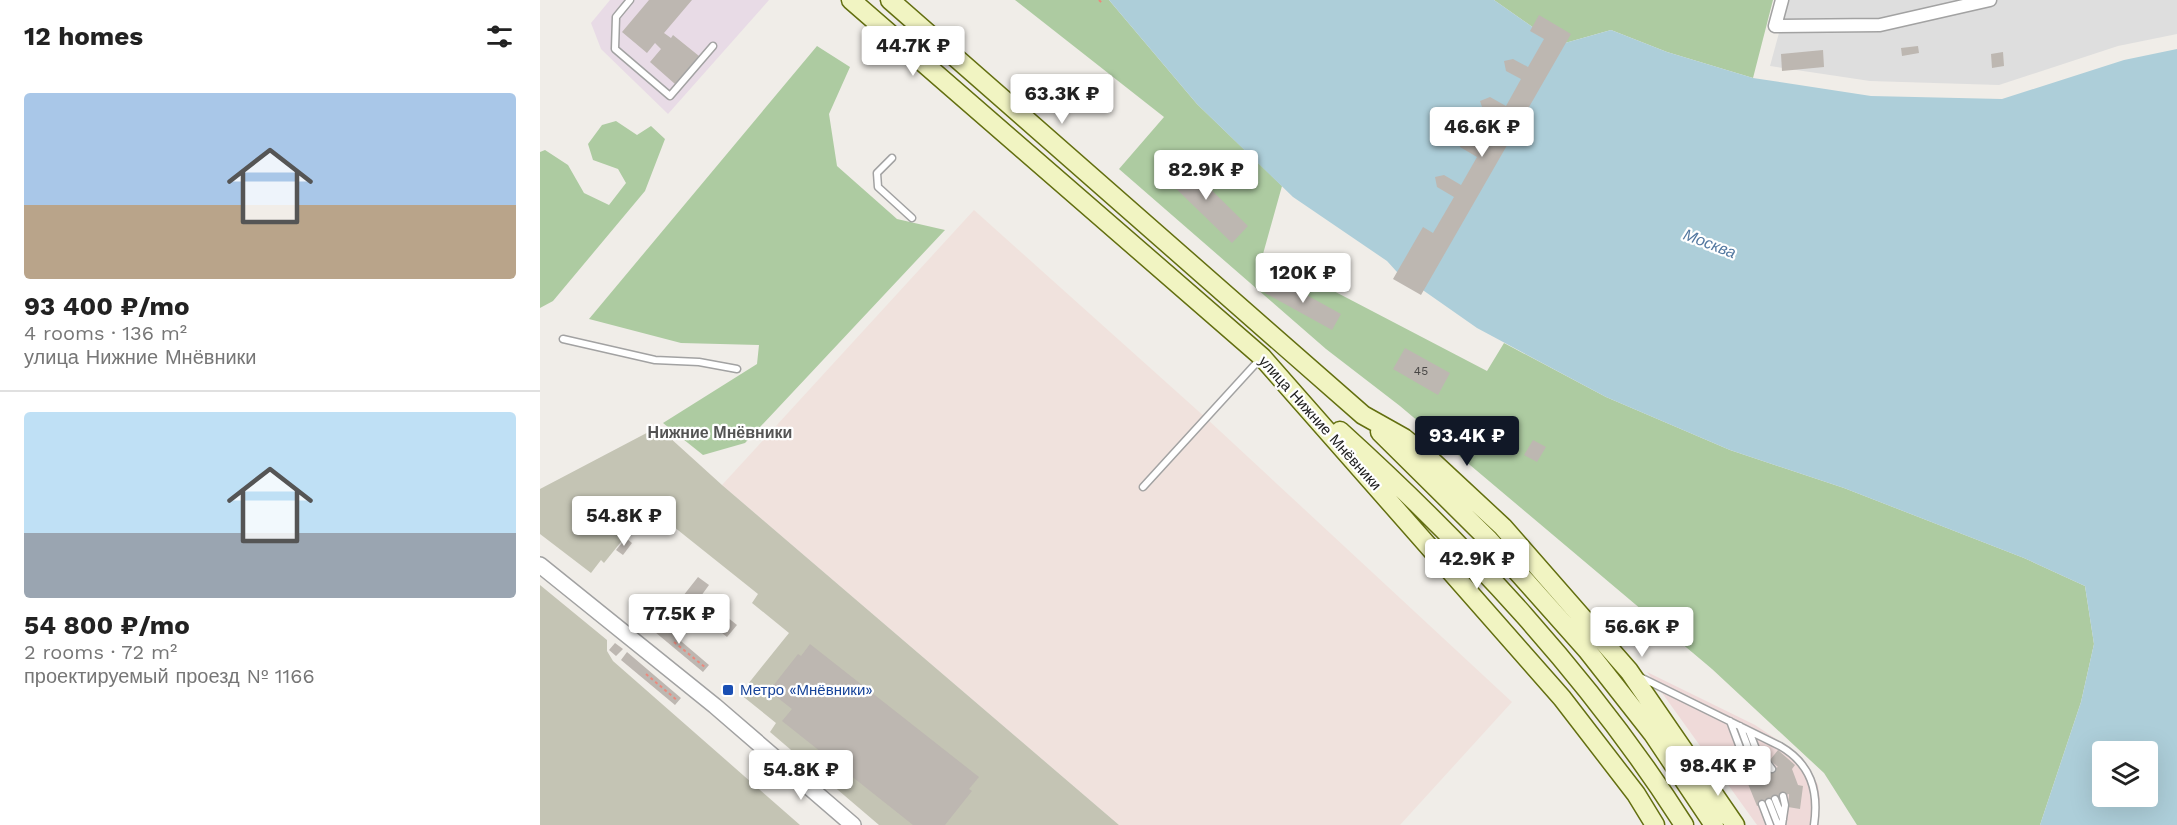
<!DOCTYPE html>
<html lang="en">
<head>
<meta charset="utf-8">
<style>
	:root { --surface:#fff; --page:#f6f6f6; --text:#222; --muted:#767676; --line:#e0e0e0; --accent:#111827 }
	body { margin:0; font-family:"Work Sans",sans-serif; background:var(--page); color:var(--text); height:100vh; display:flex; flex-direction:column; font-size:22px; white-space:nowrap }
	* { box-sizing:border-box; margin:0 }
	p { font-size:20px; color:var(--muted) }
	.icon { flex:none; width:33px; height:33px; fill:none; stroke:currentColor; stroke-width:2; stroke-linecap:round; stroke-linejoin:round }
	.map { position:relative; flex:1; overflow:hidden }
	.sheet { display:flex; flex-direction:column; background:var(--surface); width:540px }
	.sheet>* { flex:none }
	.fabs { position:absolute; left:1552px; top:741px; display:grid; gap:12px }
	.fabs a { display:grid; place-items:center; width:66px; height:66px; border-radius:6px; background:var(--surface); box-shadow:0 6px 24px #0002; font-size:30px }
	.price { position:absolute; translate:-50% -51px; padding:0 14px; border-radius:6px; background:#fff; color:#222; font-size:20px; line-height:39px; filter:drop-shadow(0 2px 3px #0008) }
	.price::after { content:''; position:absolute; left:50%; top:36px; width:18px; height:14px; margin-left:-9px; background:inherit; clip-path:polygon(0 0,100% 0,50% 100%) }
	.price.selected { background:var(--accent); color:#fff }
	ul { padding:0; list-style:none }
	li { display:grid; align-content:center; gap:12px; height:318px; padding:0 24px }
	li+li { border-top:2px solid var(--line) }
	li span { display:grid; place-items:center; height:186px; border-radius:6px; color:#555 }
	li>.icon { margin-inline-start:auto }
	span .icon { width:108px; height:108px; fill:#fffc; stroke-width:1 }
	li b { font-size:26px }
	h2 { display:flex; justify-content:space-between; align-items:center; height:72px; padding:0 24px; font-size:26px }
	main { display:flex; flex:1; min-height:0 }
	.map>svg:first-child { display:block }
	.residential { fill:#dedede }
	.commercial { fill:#efdad9 }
	.industrial { fill:#e8dbe6 }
	.military { fill:#f0e2dd }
	.construction { fill:#c4c4b4 }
	.forest { fill:#adcba1 }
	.water { fill:#adced9; fill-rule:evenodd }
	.building { fill:#bdb7b1 }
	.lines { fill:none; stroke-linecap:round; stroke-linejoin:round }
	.service-casing { stroke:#a2a2a2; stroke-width:9 }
	.minor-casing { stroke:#a2a2a2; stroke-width:15 }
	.tertiary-casing { stroke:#a2a2a2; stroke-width:18 }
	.secondary-casing { stroke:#636f10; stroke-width:21 }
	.path { stroke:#ec897d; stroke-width:2; stroke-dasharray:3 3; stroke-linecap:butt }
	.service { stroke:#fff; stroke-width:6 }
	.minor { stroke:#fff; stroke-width:12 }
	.tertiary { stroke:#fff; stroke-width:15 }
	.secondary { stroke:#f1f4c2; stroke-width:18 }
	.transit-dot { fill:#1a4fb4; stroke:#fff; stroke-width:2 }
	.labels { text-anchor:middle; stroke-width:4.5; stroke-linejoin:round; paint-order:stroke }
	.number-label { font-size:12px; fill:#484645 }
	.street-label { font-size:15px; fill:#212121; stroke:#fff }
	.transit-label { font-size:15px; fill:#164399; stroke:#fff; text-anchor:start }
	.water-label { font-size:16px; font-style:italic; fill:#5378a0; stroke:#fff }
	.neighbourhood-label { font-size:16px; font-weight:bold; fill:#545454; stroke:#fff }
</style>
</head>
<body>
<main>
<section class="sheet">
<h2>12 homes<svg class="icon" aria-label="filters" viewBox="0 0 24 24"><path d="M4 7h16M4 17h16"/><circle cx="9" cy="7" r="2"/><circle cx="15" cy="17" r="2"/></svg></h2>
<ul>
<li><span style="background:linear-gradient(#a9c7e8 60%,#b9a48a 0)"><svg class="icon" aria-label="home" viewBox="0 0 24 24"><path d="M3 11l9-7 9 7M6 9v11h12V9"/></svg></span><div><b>93 400 ₽/mo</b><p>4 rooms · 136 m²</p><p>улица Нижние Мнёвники</p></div></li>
<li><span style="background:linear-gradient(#bfe0f5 65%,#9aa5b1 0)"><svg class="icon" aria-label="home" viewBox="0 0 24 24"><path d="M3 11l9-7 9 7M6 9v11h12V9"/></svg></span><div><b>54 800 ₽/mo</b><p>2 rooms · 72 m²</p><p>проектируемый проезд № 1166</p></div></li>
</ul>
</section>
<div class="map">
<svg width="1637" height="825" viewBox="0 0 1637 825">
	<rect width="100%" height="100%" fill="#f0ede8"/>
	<path class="residential" d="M1248 0H1637V34L1578 46 1459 85 1330 81 1230 66Z"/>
	<path class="commercial" d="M1107 672 1215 725 1253 750 1269 767 1278 785 1280 799 1278 825H1217Z"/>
	<path class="industrial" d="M70 0H229L128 114 61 49 51 23Z"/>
	<path class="military" d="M434 210 666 418 972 702 860 825H579L182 485Z"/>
	<path class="construction" d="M118 427 182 485 579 825H339L230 732 236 723 200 694 249 633 212 603 218 594 109 507 64 563 61 560 51 573 0 534V489Z
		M0 585 67 640V651L73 661 260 825H0Z"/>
	<path class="forest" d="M475 0H569L657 104 742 186 723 254 947 371 964 343 1066 397 1190 450 1304 488 1484 558 1545 586 1554 644 1541 702 1500 825H1317L1284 773 1172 669 860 406 786 349 579 169 624 117Z
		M954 0H1233L1213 78 1127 52 1071 30 1018 45Z
		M277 46 310 67 289 114 297 166 357 219 405 230 205 443 163 455 123 423 217 364 219 345 141 343 49 319Z
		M76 121 97 135 111 126 125 139 105 191 13 301 0 308V152L5 150 28 165 44 193 69 205 86 183 78 169 53 160 48 144 62 125Z"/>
	<path class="water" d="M569 0H954L1018 45 1071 30 1127 52 1213 78 1331 96 1462 99 1584 60 1637 49V825H1500L1541 702 1554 644 1545 586 1484 558 1304 488 1190 450 1066 397 937 328 857 272 847 261 753 197 657 104ZM1563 752H1608V796H1563Z"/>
	<path class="building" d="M109 0H152L124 33 131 38 133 35 159 56 135 84 110 62 121 49 115 43 107 53 82 32Z
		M999 15 1031 34 881 295 853 279 883 227 893 233 914 197 897 187 895 177 904 175 921 185 937 157 920 147 918 140 926 137 943 146 958 119 943 110 940 101 950 97 966 106 981 79 966 71 964 61 973 59 988 67 1004 39 990 31Z
		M1378 46 1379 53 1362 56 1361 48Z
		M1283 50 1284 67 1242 71 1241 54Z
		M1463 52 1464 66 1452 68 1451 54Z
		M640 159 708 226 692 243 623 176Z
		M734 277 801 314 792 330 725 293Z
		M865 348 910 373 898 395 853 369Z
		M993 440 1006 447 997 462 984 455Z
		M86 538 92 543 83 555 76 550Z
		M158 577 169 585 161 596 197 625 187 637 151 608 142 619 132 610Z
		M103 609 111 615 104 623 97 617Z
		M115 619 169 665 163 672 109 627Z
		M75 643 83 649 76 656 69 650Z
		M270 644 439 777 429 789 432 791 405 825H373L242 721 252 709 229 691 258 654 261 656Z
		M87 652 141 698 135 705 81 660Z
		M1238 750 1255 765 1252 769 1258 785 1263 786 1260 809 1248 807 1249 794 1217 806 1206 779 1238 767 1230 760Z"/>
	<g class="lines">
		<g class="service-casing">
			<path id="service" d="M90 0 76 17 75 49 130 96 173 46
				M352 158 337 173 338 187 372 218
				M23 339 115 360 159 362 197 369
				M603 487 720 359
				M1098 676 1240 746C1271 764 1279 791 1274 825
				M1190 721 1211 777
				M1200 726 1218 774
				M1209 731 1225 772
				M1218 750 1232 769
				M1235 799 1243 819
				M1229 802 1238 825
				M1222 804 1230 825
				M1242 825 1245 805 1243 796"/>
		</g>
		<g class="minor-casing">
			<path id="minor" d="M1242 0 1235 26 1340 25 1450 0"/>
		</g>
		<g class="tertiary-casing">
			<path id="tertiary" d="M0 565 175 706 313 825"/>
		</g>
		<g class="secondary-casing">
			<path id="secondary" d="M311 0 722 357 1022 698 1096 794 1115 825
				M350 0 823 415 864 438 892 461 963 527 1089 671 1195 825
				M800 431C929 548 1050 677 1144 825
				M840 432 949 540 1047 650 1113 734 1174 825"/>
		</g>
		<path class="path" d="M559 0 562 3
			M134 642 166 668
			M106 674 138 701"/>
		<use href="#service" class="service"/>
		<use href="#minor" class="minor"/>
		<use href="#tertiary" class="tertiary"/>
		<use href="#secondary" class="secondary"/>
	</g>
	<rect class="transit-dot" x="182" y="684" width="12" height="12" rx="3"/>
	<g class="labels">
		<g class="number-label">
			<text x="881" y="375">45</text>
		</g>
		<g class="street-label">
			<text transform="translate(780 423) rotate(48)" y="5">улица Нижние Мнёвники</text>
		</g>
		<g class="transit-label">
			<text x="200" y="695">Метро «Мнёвники»</text>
		</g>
		<g class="water-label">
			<text transform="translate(1170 243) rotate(21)" y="6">Москва</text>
		</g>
		<g class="neighbourhood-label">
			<text x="180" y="438">Нижние Мнёвники</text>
		</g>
	</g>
</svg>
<div class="fabs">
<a><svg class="icon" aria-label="layers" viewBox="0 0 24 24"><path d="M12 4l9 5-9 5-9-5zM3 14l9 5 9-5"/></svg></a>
</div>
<b class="price" style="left:373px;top:77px">44.7K ₽</b>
<b class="price" style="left:522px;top:125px">63.3K ₽</b>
<b class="price" style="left:942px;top:158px">46.6K ₽</b>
<b class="price" style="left:666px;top:201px">82.9K ₽</b>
<b class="price" style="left:763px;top:304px">120K ₽</b>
<b class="price selected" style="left:927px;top:467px">93.4K ₽</b>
<b class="price" style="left:84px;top:547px">54.8K ₽</b>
<b class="price" style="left:937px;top:590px">42.9K ₽</b>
<b class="price" style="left:139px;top:645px">77.5K ₽</b>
<b class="price" style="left:1102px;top:658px">56.6K ₽</b>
<b class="price" style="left:1178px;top:797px">98.4K ₽</b>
<b class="price" style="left:261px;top:801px">54.8K ₽</b>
</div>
</main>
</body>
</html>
